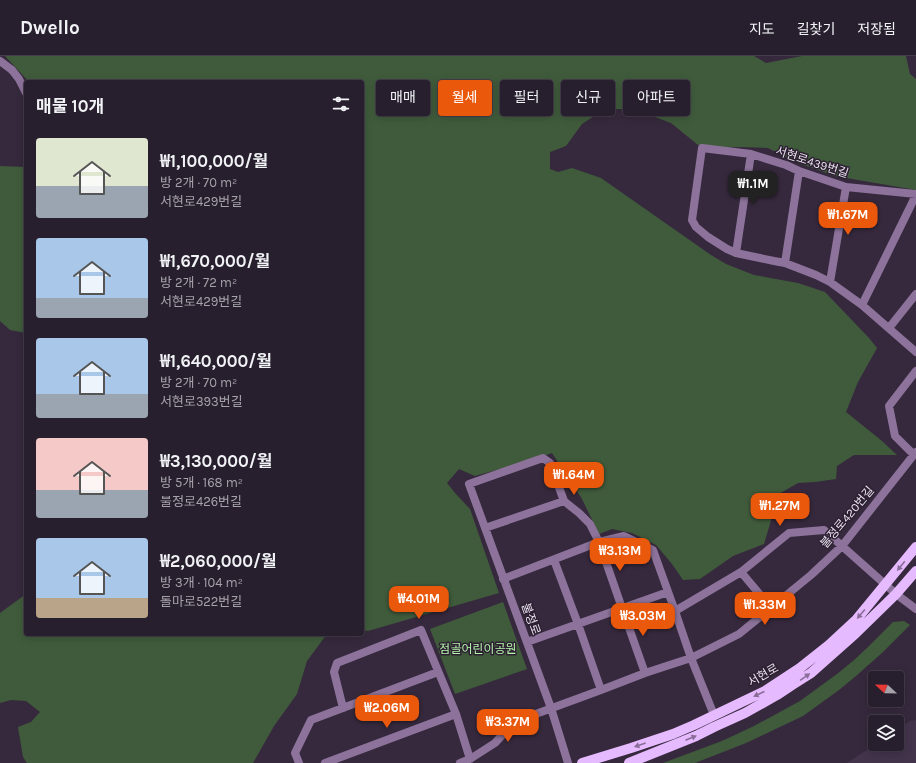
<!DOCTYPE html>
<html lang="ko">
<head>
<meta charset="utf-8">
<style>
	:root { --surface:#281f2e; --page:#342c3a; --text:#f1f3f6; --muted:#a5a2aa; --line:#443d4a; --accent:#ea580c }
	body { margin:0; font-family:Karla,"Noto Sans KR",sans-serif; background:var(--page); color:var(--text); height:100vh; display:flex; flex-direction:column; font-size:15px; white-space:nowrap }
	* { box-sizing:border-box; margin:0 }
	p { font-size:13px; color:var(--muted) }
	.icon { flex:none; width:22px; height:22px; fill:none; stroke:currentColor; stroke-width:2; stroke-linecap:round; stroke-linejoin:round }
	.map { position:relative; flex:1; overflow:hidden }
	.side { position:absolute; left:24px; top:24px; width:340px; height:556px; display:flex; flex-direction:column; background:var(--surface); border-radius:4px; box-shadow:0 2px 10px #0003,0 0 0 1px var(--line) }
	.side>* { flex:none }
	.hud { position:absolute; left:376px; top:24px; width:380px; height:36px; display:flex; gap:8px }
	.needle { width:26px; rotate:292deg }
	.controls { position:absolute; left:868px; top:615px; display:grid; gap:8px }
	.controls a { display:grid; place-items:center; width:36px; height:36px; border-radius:4px; background:var(--surface); box-shadow:0 2px 10px #0003,0 0 0 1px var(--line); font-size:20px }
	.price { position:absolute; translate:-50% -34px; padding:0 9px; border-radius:8px; background:var(--accent); color:#fff; font-size:13px; line-height:26px; filter:drop-shadow(0 1px 2px #0008) }
	.price::after { content:''; position:absolute; left:50%; top:24px; width:12px; height:9px; margin-left:-6px; background:inherit; clip-path:polygon(0 0,100% 0,50% 100%) }
	.price.on { background:#222; color:#fff }
	ul { padding:0; list-style:none }
	li { display:flex; align-items:center; gap:12px; height:100px; padding:0 12px }
	li span { display:grid; place-items:center; flex:none; width:112px; height:80px; border-radius:4px; color:#555 }
	li>.icon { margin-inline-start:auto }
	span .icon { width:48px; height:48px; fill:#fffc; stroke-width:1 }
	li b { font-size:17px }
	h2 { display:flex; justify-content:space-between; align-items:center; height:48px; padding:0 12px; font-size:17px }
	.tag { padding:0 14px; border-radius:4px; background:var(--surface); box-shadow:0 2px 10px #0003,0 0 0 1px var(--line); font-size:14px; line-height:36px }
	.tag.on { background:var(--accent); color:#fff }
	header { display:flex; align-items:center; gap:24px; box-sizing:border-box; height:56px; padding:0 20px; background:var(--surface); border-bottom:1px solid var(--line) }
	header strong { font-size:19px }
	nav { display:flex; gap:22px; margin-inline-start:auto; font-size:14px }
	.map>svg:first-child { display:block }
	.built { fill:#43344c }
	.green { fill:#405b3c }
	.lines { fill:none; stroke-linecap:round; stroke-linejoin:round }
	.minor { stroke:#8d739b; stroke-width:8 }
	.major { stroke:#e6bafe; stroke-width:10 }
	.oneway { fill:#896d98 }
	.labels { text-anchor:middle; stroke-width:3; stroke-linejoin:round; paint-order:stroke }
	.street-label { font-size:12px; fill:#e9e1ee; stroke:#2c2032 }
	.park-label { font-size:12px; fill:#b4f5aa; stroke:#2c2032 }
</style>
</head>
<body>
<header>
<strong>Dwello</strong>
<nav><a>지도</a><a>길찾기</a><a>저장됨</a></nav>
</header>
<div class="map">
<svg width="916" height="707" viewBox="0 0 916 707">
	<rect width="100%" height="100%" fill="#36293d"/>
	<path class="built" d="M916 664V707H847L876 688H897V674L910 665Z"/>
	<path class="green" d="M5 0H754L766 7 802 0H906L910 18 916 23V134L835 120 798 107 768 92 740 91 713 92 698 89 671 67 634 53H605L582 68 566 90 550 96V113L558 116 572 112 601 122 711 199 726 208 754 219 798 227 825 236 869 282 877 292 858 326 846 356 882 385 897 399H854L837 410 836 423 815 426 798 427 779 438 764 488 733 500 700 523 683 524 672 508 656 489 632 477 612 473 599 478 582 443 552 397 532 404 475 420 459 413 447 427 455 437 470 453 499 537 368 575 362 574V26H51L47 25V26H29Z
		M0 110 26 111V277L10 274 0 265Z
		M26 538V578H327L307 605 297 638 274 670 253 707H27L23 701 18 671 31 666 40 656 26 645 11 644 0 647V557Z
		M503 546 527 613 455 638 430 573Z
		M904 565 910 569 883 596 856 620 839 634 803 660 746 687 695 707H663L722 685 754 670 800 645 837 618 853 605 868 591 893 566Z"/>
	<g class="lines">
		<path class="minor" d="M0 5 12 14 19 23 26 37
			M916 138 846 131 799 115 786 109 751 98 702 92 692 164 696 171 708 181 727 193 736 197 774 205 785 207 816 219 830 226 862 249 916 296
			M736 197 751 98
			M785 207 799 115
			M830 226 846 131
			M862 249 916 139
			M889 272 916 238
			M914 399 895 380 889 350 916 315
			M485 472 564 445
			M554 504 578 568 601 634
			M741 516 771 552
			M503 523 599 486 624 480 653 494 675 555 691 602 714 659
			M675 555 741 516 789 477 824 474 896 538 916 553
			M527 586 668 536
			M343 652 334 616 337 607 421 574 456 658 470 703
			M299 707 295 697 311 664 438 616
			M325 707 456 658
			M460 707 470 703 495 687 514 666 601 634 645 617 691 602 739 578 811 519 842 490 916 396
			M568 707 551 652 469 428 543 402 550 407 564 445 579 457 590 468 599 486 622 552 645 617"/>
		<path class="major" d="M582 707 631 692 673 678 694 669 765 635 800 612 829 589 856 564 916 491
			M629 707 696 680 714 671 745 657 777 639 792 629 811 617 855 578 896 538 916 515"/>
	</g>
	<defs><path id="oneway-solid" d="M-6-.8H1V-3.2L6.5 0L1 3.2V.8H-6Z"/></defs>
	<g class="oneway">
		<use href="#oneway-solid" transform="translate(901 510) rotate(129)"/>
		<use href="#oneway-solid" transform="translate(861 558) rotate(130)"/>
		<use href="#oneway-solid" transform="translate(805 621) rotate(-35)"/>
		<use href="#oneway-solid" transform="translate(759 638) rotate(155)"/>
		<use href="#oneway-solid" transform="translate(691 682) rotate(-23)"/>
		<use href="#oneway-solid" transform="translate(640 689) rotate(161)"/>
	</g>
	<g class="labels">
		<g class="street-label">
			<text transform="translate(812 106) rotate(18)" y="4">서현로439번길</text>
			<text transform="translate(847 461) rotate(-50)" y="4">불정로420번길</text>
			<text transform="translate(531 563) rotate(70)" y="4">불정로</text>
			<text transform="translate(763 619) rotate(-30)" y="4">서현로</text>
		</g>
		<g class="park-label">
			<text x="478" y="597">점골어린이공원</text>
		</g>
	</g>
</svg>
<div class="controls">
<a><svg class="needle" viewBox="-14 -14 28 28"><path d="M0-13l5 13h-10z" fill="#e53935"/><path d="M0 13l5-13h-10z" fill="#a5a2aa"/></svg></a>
<a><svg class="icon" aria-label="layers" viewBox="0 0 24 24"><path d="M12 4l9 5-9 5-9-5zM3 14l9 5 9-5"/></svg></a>
</div>
<b class="price on" style="left:753px;top:149px">₩1.1M</b>
<b class="price" style="left:848px;top:180px">₩1.67M</b>
<b class="price" style="left:574px;top:440px">₩1.64M</b>
<b class="price" style="left:780px;top:471px">₩1.27M</b>
<b class="price" style="left:620px;top:516px">₩3.13M</b>
<b class="price" style="left:419px;top:564px">₩4.01M</b>
<b class="price" style="left:765px;top:570px">₩1.33M</b>
<b class="price" style="left:643px;top:581px">₩3.03M</b>
<b class="price" style="left:387px;top:673px">₩2.06M</b>
<b class="price" style="left:508px;top:687px">₩3.37M</b>
<div class="hud">
<a class="tag">매매</a>
<a class="tag on">월세</a>
<a class="tag">필터</a>
<a class="tag">신규</a>
<a class="tag">아파트</a>
</div>
<section class="side">
<h2>매물 10개<svg class="icon" aria-label="filters" viewBox="0 0 24 24"><path d="M4 7h16M4 17h16"/><circle cx="9" cy="7" r="2"/><circle cx="15" cy="17" r="2"/></svg></h2>
<ul>
<li><span style="background:linear-gradient(#dfe7d0 60%,#9aa5b1 0)"><svg class="icon" aria-label="home" viewBox="0 0 24 24"><path d="M3 11l9-7 9 7M6 9v11h12V9"/></svg></span><div><b>₩1,100,000/월</b><p>방 2개 · 70 m²</p><p>서현로429번길</p></div></li>
<li><span style="background:linear-gradient(#a9c7e8 75%,#9aa5b1 0)"><svg class="icon" aria-label="home" viewBox="0 0 24 24"><path d="M3 11l9-7 9 7M6 9v11h12V9"/></svg></span><div><b>₩1,670,000/월</b><p>방 2개 · 72 m²</p><p>서현로429번길</p></div></li>
<li><span style="background:linear-gradient(#a9c7e8 70%,#9aa5b1 0)"><svg class="icon" aria-label="home" viewBox="0 0 24 24"><path d="M3 11l9-7 9 7M6 9v11h12V9"/></svg></span><div><b>₩1,640,000/월</b><p>방 2개 · 70 m²</p><p>서현로393번길</p></div></li>
<li><span style="background:linear-gradient(#f6c9c9 65%,#9aa5b1 0)"><svg class="icon" aria-label="home" viewBox="0 0 24 24"><path d="M3 11l9-7 9 7M6 9v11h12V9"/></svg></span><div><b>₩3,130,000/월</b><p>방 5개 · 168 m²</p><p>불정로426번길</p></div></li>
<li><span style="background:linear-gradient(#a9c7e8 75%,#b9a48a 0)"><svg class="icon" aria-label="home" viewBox="0 0 24 24"><path d="M3 11l9-7 9 7M6 9v11h12V9"/></svg></span><div><b>₩2,060,000/월</b><p>방 3개 · 104 m²</p><p>돌마로522번길</p></div></li>
</ul>
</section>
</div>
</body>
</html>
